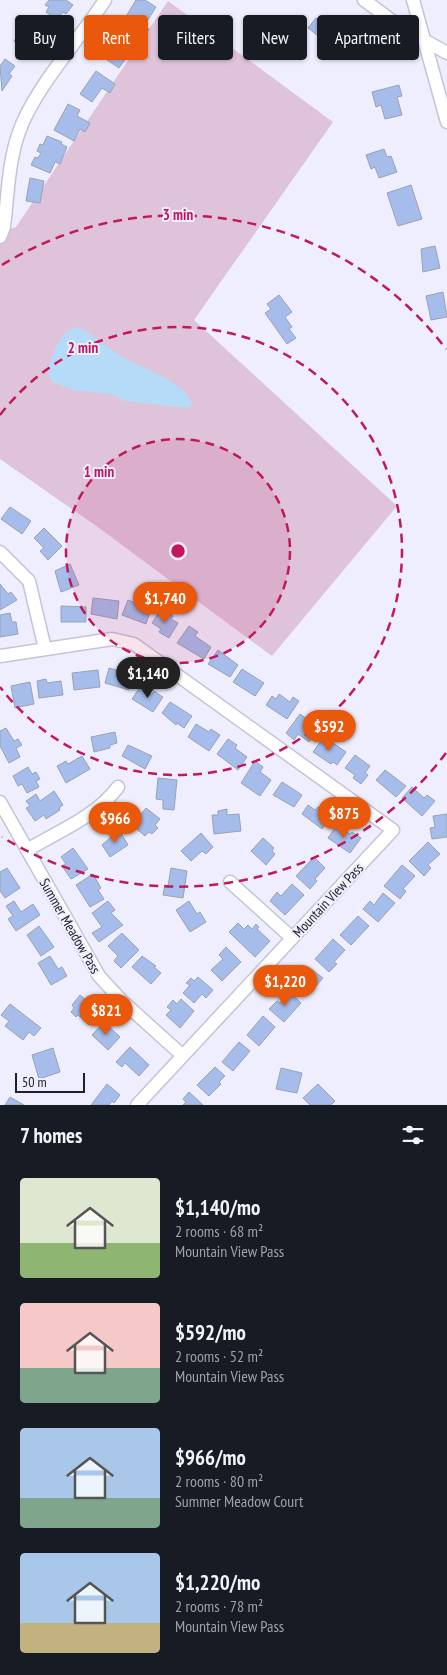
<!DOCTYPE html>
<html lang="en">
<head>
<meta charset="utf-8">
<style>
	:root { --surface:#171b24; --page:#20242c; --text:#f1f3f6; --muted:#9ea1a6; --accent:#ea580c }
	body { margin:0; font-family:"PT Sans Narrow",sans-serif; background:var(--page); color:var(--text); height:100vh; display:flex; flex-direction:column; font-size:19px; white-space:nowrap }
	* { box-sizing:border-box; margin:0 }
	p { font-size:16px; color:var(--muted) }
	.icon { flex:none; width:28px; height:28px; fill:none; stroke:currentColor; stroke-width:2; stroke-linecap:round; stroke-linejoin:round }
	.map { position:relative; height:1105px; overflow:hidden }
	.sheet { display:flex; flex-direction:column; background:var(--surface); flex:1 }
	.sheet>* { flex:none }
	.guide { position:absolute; left:15px; top:15px; width:418px; height:45px; display:flex; gap:10px }
	.scale { position:absolute; left:15px; bottom:12px; width:70px; box-sizing:border-box; padding-left:5px; border:2px solid #202027; border-top:0; font-size:14px; line-height:18px; white-space:nowrap; color:#202027; -webkit-text-stroke:4px #eeeefe; paint-order:stroke }
	.price { position:absolute; translate:-50% -42px; padding:0 11px; border-radius:18px; background:var(--accent); color:#fff; font-size:16px; line-height:32px; filter:drop-shadow(0 1px 2px #0008) }
	.price::after { content:''; position:absolute; left:50%; top:30px; width:15px; height:11px; margin-left:-8px; background:inherit; clip-path:polygon(0 0,100% 0,50% 100%) }
	.price.current { background:#222; color:#fff }
	ul { padding:0; list-style:none }
	li { display:flex; align-items:center; gap:15px; height:125px; padding:0 20px }
	li span { display:grid; place-items:center; flex:none; width:140px; height:100px; border-radius:5px; color:#555 }
	li>.icon { margin-inline-start:auto }
	span .icon { width:60px; height:60px; fill:#fffc; stroke-width:1 }
	li b { font-size:21px }
	h2 { display:flex; justify-content:space-between; align-items:center; height:60px; padding:0 20px; font-size:21px }
	.tag { padding:0 18px; border-radius:5px; background:var(--surface); box-shadow:0 1px 4px #0004; font-size:18px; line-height:45px }
	.tag.current { background:var(--accent); color:#fff }
	.map>svg:first-child { display:block }
	.green { fill:#dec3db }
	.water { fill:#b6dbf8 }
	.building { fill:#a6bdeb; stroke:#99a2b3 }
	.lines { fill:none; stroke-linecap:round; stroke-linejoin:round }
	.minor-casing { stroke:#c4c4d7; stroke-width:15 }
	.minor { stroke:#fff; stroke-width:12 }
	.ring { fill:none; stroke:#c2185b; stroke-width:2.5; stroke-dasharray:9 6 }
	.labels { text-anchor:middle; stroke-width:4; stroke-linejoin:round; paint-order:stroke }
	.street-label { font-size:14px; fill:#202027; stroke:#eeeefe }
	.centre { fill:#c2185b; stroke:#eeeefe; stroke-width:2.5 }
	.ring-label { font-size:15px; text-anchor:middle; font-weight:bold; fill:#c2185b; stroke:#eeeefe; stroke-width:4; stroke-linejoin:round; paint-order:stroke }
</style>
</head>
<body>
<div class="map">
<svg width="447" height="1105" viewBox="0 0 447 1105">
	<rect width="100%" height="100%" fill="#eeeefe"/>
	<path class="green" d="M168 1 333 122 194 320 397 506 272 656 99 528 0 459V233L16 227Z"/>
	<path class="water" d="M76 327C93 333 106 347 121 356 140 368 184 381 192 403L189 408 125 401 111 394 74 390 52 382 48 373C51 357 58 333 76 327Z"/>
	<path class="building" d="M49 0H66L73 5 66 14 63 12 57 20 46 12 49 7 45 5Z
		M136 0H145L156 7 144 26 149 29 145 36 128 26 131 21 125 18Z
		M316 18 339 36 331 46 308 28Z
		M35 21 45 29 33 51 31 49 25 56 15 49 18 44 14 41 21 30 26 34Z
		M127 34 138 41 119 68 107 60Z
		M5 59 15 66 9 74 12 76 2 91 0 66Z
		M96 71 115 84 110 93 102 88 92 102 80 94Z
		M399 85 402 96 397 97 402 115 385 119 381 105 376 107 372 92Z
		M68 104 80 110 77 116 90 123 85 132 80 129 74 141 54 130Z
		M47 136 62 142 61 144 67 147 60 164 55 162 50 173 31 165 35 157 38 158 41 153 37 151 40 144 43 145Z
		M384 149 387 157 391 156 397 172 379 178 375 167 371 169 366 155Z
		M30 178 44 181 40 203 26 201Z
		M411 185 422 219 398 226 387 193Z
		M435 246 440 268 423 272 421 249Z
		M443 292 447 317 431 320 426 296Z
		M279 295 292 312 285 317 292 327 289 329 296 338 287 344 265 313 271 309 267 304Z
		M10 507 31 521 22 534 1 519Z
		M44 528 62 546 48 560 40 551 44 548 34 538Z
		M70 564 79 585 61 592 55 571Z
		M0 584 8 594 11 592 17 600 0 610Z
		M93 598 119 601 117 619 91 614Z
		M128 600 151 609 146 624 122 615Z
		M61 606 86 607V622H61Z
		M166 611 173 616 171 619 178 623 169 638 159 632 161 629 152 623 159 612 164 615Z
		M10 613 12 622H16L18 634 0 637V615Z
		M189 626 198 632 195 636 211 647 204 659 177 643Z
		M218 650 238 665 230 677 208 664Z
		M109 668 123 672 125 669 135 672 129 690 105 683Z
		M242 669 264 683 255 696 233 682Z
		M98 670 100 687 74 690 72 673Z
		M46 679 47 683 61 681 63 695 39 698 37 681Z
		M30 682 34 704 15 708 11 686Z
		M140 687 152 695 154 691 163 697 153 712 132 699Z
		M279 694 290 702 293 697 299 701 287 719 266 705 272 696 276 699Z
		M170 702 192 716 184 728 177 723 176 725 162 713Z
		M300 714 319 728 309 742 298 734 294 740 286 733Z
		M196 724 209 732 211 729 220 735 209 751 188 737Z
		M6 728 14 741 18 739 22 745 16 748 20 757 9 763 0 746V731Z
		M115 732 117 743 110 745V748L94 752 91 737Z
		M324 737 346 752 337 765 333 762 331 764 313 752Z
		M228 739 237 745 235 748 247 757 238 770 217 754Z
		M128 745 152 756 145 769 122 756Z
		M355 755 370 766 365 773 368 775 361 784 353 778 355 775 345 768Z
		M82 756 90 769 66 783 57 766 66 761 68 764Z
		M255 761 263 767 260 772 271 780 260 796 241 783Z
		M28 767 32 774 36 772 40 779 36 781 39 787 27 793 22 784 18 786 13 776Z
		M385 770 406 786 396 797 376 780Z
		M158 778 177 780 174 810 163 809V800L156 799Z
		M282 782 302 795 294 807 273 795Z
		M412 787 424 798 427 795 435 801 422 816 402 798Z
		M54 791 63 805 59 808 60 810 46 819 44 815 35 821 26 808 30 806 26 801 36 794 40 801Z
		M308 805 315 810 318 807 331 816 322 829 302 814Z
		M146 808 160 819 155 825 158 828 152 834 149 832 145 836 134 827 141 819 139 817Z
		M227 809V815L239 814 241 831 214 834 212 815H218V811Z
		M447 814V837L432 839 430 828 435 827 433 816Z
		M337 825 350 834 352 832 361 838 350 853 328 838Z
		M119 830 128 845 110 857 102 845Z
		M201 833 213 847 206 854 202 851 191 861 181 851Z
		M263 838 274 848 272 851 275 854 266 865 251 851Z
		M428 842 440 854 428 865 431 868 424 876 409 861Z
		M73 848 88 869 71 879 62 866 66 864 61 857Z
		M314 857 325 868 315 879 317 881 310 889 296 876Z
		M402 865 415 876 403 889 406 891 400 899 384 886Z
		M7 868 20 888 5 898 0 891V872Z
		M171 868 187 871 183 898 163 895 165 885 168 886Z
		M93 874 101 888 98 890 104 899 90 907 76 885Z
		M292 884 304 895 285 915 270 901 277 892 281 896Z
		M383 893 395 903 378 922 363 909 370 901 374 905Z
		M14 901 21 912 33 904 40 915 16 931 8 919 13 916 6 906Z
		M108 901 115 910 111 913 123 925 99 942 92 933 102 927 92 913Z
		M189 901 197 914 200 912 206 922 190 932 176 910Z
		M358 916 369 926 351 945 340 935Z
		M238 923 244 929 248 925 252 929 256 924 259 927 257 929 270 941 255 957 229 932Z
		M39 926 54 947 41 956 27 935Z
		M122 933 139 950 121 968 114 961 118 956 108 946Z
		M333 939 345 950 334 962 337 964 329 972 315 959Z
		M226 947 241 962 222 981 211 970 223 959 219 955Z
		M50 956 58 969 62 967 67 976 51 985 38 963Z
		M142 956 156 966 154 967 161 973 151 984 132 967Z
		M311 969 323 978 308 995 293 982 300 974 304 977Z
		M198 977 213 990 206 998 202 994 194 1003 183 993 190 985 186 983 191 978 194 981Z
		M289 992 301 1003 284 1022 269 1009 277 1001 280 1003Z
		M80 995 100 1012 89 1025 78 1015 76 1017 71 1012 74 1008 72 1005Z
		M181 999 194 1011 180 1028 166 1015 171 1010 167 1007 173 1000 177 1004Z
		M10 1004 41 1028 34 1036 29 1032 23 1040 5 1026 9 1021 1 1015Z
		M263 1016 275 1027 259 1046 247 1035Z
		M104 1022 120 1037 108 1050 92 1035Z
		M239 1042 250 1051 233 1071 222 1062Z
		M130 1047 149 1065 139 1076 125 1063 122 1067 116 1062Z
		M53 1048 60 1072 39 1079 32 1055Z
		M215 1067 225 1076 219 1082 221 1084 209 1096 197 1085Z
		M281 1068 302 1073 297 1093 276 1089Z
		M107 1084 120 1095 114 1103 112 1101 109 1105H91Z
		M318 1084 335 1101 331 1105H310L303 1098Z
		M189 1092 203 1105H183L186 1102 183 1099Z
		M10 1097 24 1105H5Z"/>
	<g class="lines">
		<g class="minor-casing">
			<path id="minor" d="M364 0 399 26 447 53
				M413 0 447 122
				M0 237 4 227C8 195 8 163 19 132 34 89 79 40 105 0
				M0 552 29 581 45 649
				M0 656 112 639 134 644 393 830 137 1105
				M0 802 99 976 122 1001 182 1055
				M27 850C57 832 97 816 118 787
				M230 882 292 938"/>
		</g>
		<use href="#minor" class="minor"/>
	</g>
	<circle cx="178" cy="551" r="112" fill="#c2185b" fill-opacity=".12"/>
	<g class="ring">
		<circle cx="178" cy="551" r="112"/>
		<path d="M0 415A224 224 0 1 1 0 687"/>
		<path d="M446 753A336 336 0 0 1 2 837M2 265A336 336 0 0 1 446 349"/>
	</g>
	<g class="labels">
		<g class="street-label">
			<text transform="translate(328 900) rotate(-47)" y="5">Mountain View Pass</text>
			<text transform="translate(70 926) rotate(60)" y="5">Summer Meadow Pass</text>
		</g>
	</g>
	<circle cx="178" cy="551" r="8" class="centre"/>
	<g class="ring-label">
		<text x="178" y="220">3 min</text>
		<text x="83" y="353">2 min</text>
		<text x="99" y="477">1 min</text>
	</g>
</svg>
<div class="scale">50 m</div>
<b class="price" style="left:165px;top:624px">$1,740</b>
<b class="price current" style="left:148px;top:699px">$1,140</b>
<b class="price" style="left:329px;top:752px">$592</b>
<b class="price" style="left:344px;top:839px">$875</b>
<b class="price" style="left:115px;top:844px">$966</b>
<b class="price" style="left:285px;top:1007px">$1,220</b>
<b class="price" style="left:106px;top:1036px">$821</b>
<div class="guide">
<a class="tag">Buy</a>
<a class="tag current">Rent</a>
<a class="tag">Filters</a>
<a class="tag">New</a>
<a class="tag">Apartment</a>
</div>
</div>
<section class="sheet">
<h2>7 homes<svg class="icon" aria-label="filters" viewBox="0 0 24 24"><path d="M4 7h16M4 17h16"/><circle cx="9" cy="7" r="2"/><circle cx="15" cy="17" r="2"/></svg></h2>
<ul>
<li><span style="background:linear-gradient(#dfe7d0 65%,#8fb573 0)"><svg class="icon" aria-label="home" viewBox="0 0 24 24"><path d="M3 11l9-7 9 7M6 9v11h12V9"/></svg></span><div><b>$1,140/mo</b><p>2 rooms · 68 m²</p><p>Mountain View Pass</p></div></li>
<li><span style="background:linear-gradient(#f6c9c9 65%,#7fa58c 0)"><svg class="icon" aria-label="home" viewBox="0 0 24 24"><path d="M3 11l9-7 9 7M6 9v11h12V9"/></svg></span><div><b>$592/mo</b><p>2 rooms · 52 m²</p><p>Mountain View Pass</p></div></li>
<li><span style="background:linear-gradient(#a9c7e8 70%,#7fa58c 0)"><svg class="icon" aria-label="home" viewBox="0 0 24 24"><path d="M3 11l9-7 9 7M6 9v11h12V9"/></svg></span><div><b>$966/mo</b><p>2 rooms · 80 m²</p><p>Summer Meadow Court</p></div></li>
<li><span style="background:linear-gradient(#a9c7e8 70%,#c2b280 0)"><svg class="icon" aria-label="home" viewBox="0 0 24 24"><path d="M3 11l9-7 9 7M6 9v11h12V9"/></svg></span><div><b>$1,220/mo</b><p>2 rooms · 78 m²</p><p>Mountain View Pass</p></div></li>
</ul>
</section>
</body>
</html>
